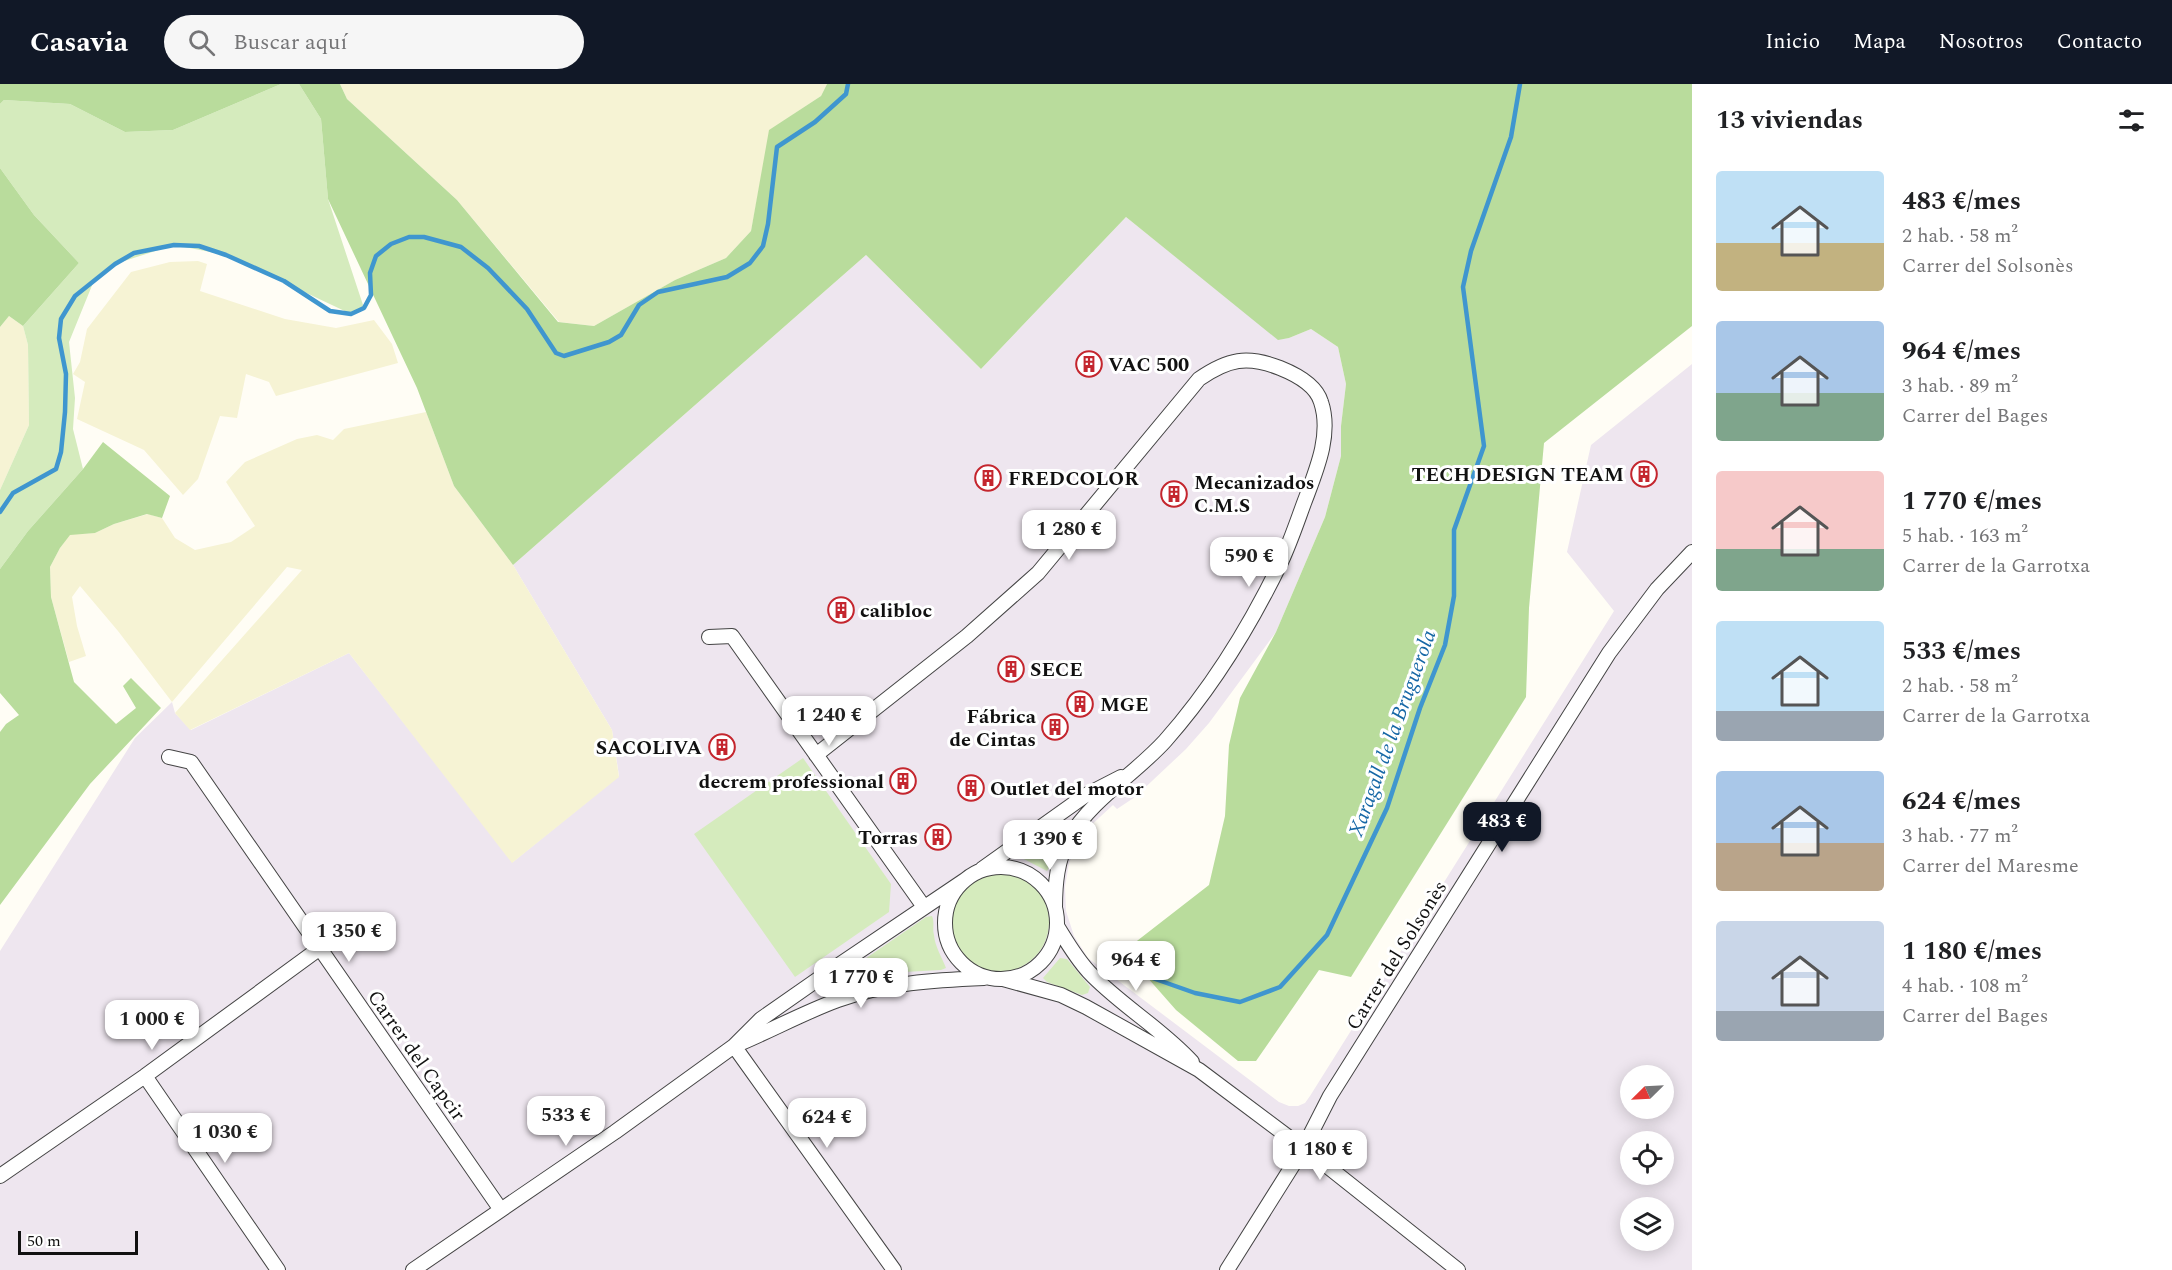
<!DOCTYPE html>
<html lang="es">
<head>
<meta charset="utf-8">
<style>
	:root { --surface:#fff; --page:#f6f6f6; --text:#202124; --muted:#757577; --accent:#111827 }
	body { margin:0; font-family:Spectral,serif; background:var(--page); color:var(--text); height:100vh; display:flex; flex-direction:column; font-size:22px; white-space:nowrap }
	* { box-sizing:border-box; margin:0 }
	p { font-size:20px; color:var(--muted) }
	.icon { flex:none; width:33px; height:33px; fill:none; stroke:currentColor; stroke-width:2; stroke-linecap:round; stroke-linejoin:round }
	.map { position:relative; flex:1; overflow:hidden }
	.drawer { display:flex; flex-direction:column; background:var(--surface); width:480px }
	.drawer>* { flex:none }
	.needle { width:39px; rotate:246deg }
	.controls { position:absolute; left:1620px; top:981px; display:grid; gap:12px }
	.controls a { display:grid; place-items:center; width:54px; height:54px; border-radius:50%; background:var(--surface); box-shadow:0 3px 15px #0003; font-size:30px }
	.scale { position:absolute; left:18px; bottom:15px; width:120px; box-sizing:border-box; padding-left:6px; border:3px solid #111; border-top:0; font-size:16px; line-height:21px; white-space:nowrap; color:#111; -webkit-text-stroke:4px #fff; paint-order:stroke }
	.price { position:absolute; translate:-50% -51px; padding:0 14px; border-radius:12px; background:#fff; color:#222; font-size:20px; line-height:39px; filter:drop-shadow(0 2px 3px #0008) }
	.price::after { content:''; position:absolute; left:50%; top:36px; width:18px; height:14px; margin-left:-9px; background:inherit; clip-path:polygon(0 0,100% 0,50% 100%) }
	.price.selected { background:var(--accent); color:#fff }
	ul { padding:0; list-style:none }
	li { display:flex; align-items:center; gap:18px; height:150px; padding:0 24px }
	li span { display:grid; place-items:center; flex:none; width:168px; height:120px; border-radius:6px; color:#555 }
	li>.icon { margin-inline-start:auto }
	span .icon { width:72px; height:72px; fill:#fffc; stroke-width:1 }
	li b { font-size:26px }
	h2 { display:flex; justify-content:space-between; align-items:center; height:72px; padding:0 24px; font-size:26px }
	header { display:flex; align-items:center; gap:36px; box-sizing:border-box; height:84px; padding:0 30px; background:var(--accent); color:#fff }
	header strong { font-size:28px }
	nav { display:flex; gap:33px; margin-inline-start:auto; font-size:21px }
	.search { width:420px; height:54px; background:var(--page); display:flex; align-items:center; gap:15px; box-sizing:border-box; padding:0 21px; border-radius:33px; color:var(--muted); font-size:22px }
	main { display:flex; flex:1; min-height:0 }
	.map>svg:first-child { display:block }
	.industrial { fill:#eee6ef; fill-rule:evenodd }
	.farmland { fill:#f6f3d4 }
	.green { fill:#d5ebbd }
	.forest { fill:#b9dc9c }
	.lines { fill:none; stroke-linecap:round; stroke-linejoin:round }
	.stream { stroke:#3f96cf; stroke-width:4.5 }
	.minor-casing { stroke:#444; stroke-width:16 }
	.minor { stroke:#fff; stroke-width:14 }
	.labels { text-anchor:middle; stroke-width:6; stroke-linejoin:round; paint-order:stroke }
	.poi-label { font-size:20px; font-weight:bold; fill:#111; stroke:#fff; text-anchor:start }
	.street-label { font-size:20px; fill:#111; stroke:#fff }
	.water-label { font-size:21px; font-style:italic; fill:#1768a6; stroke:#fff }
</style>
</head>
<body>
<header>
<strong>Casavia</strong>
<div class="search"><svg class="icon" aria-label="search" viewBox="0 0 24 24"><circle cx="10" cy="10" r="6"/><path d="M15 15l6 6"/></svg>Buscar aquí</div>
<nav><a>Inicio</a><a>Mapa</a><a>Nosotros</a><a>Contacto</a></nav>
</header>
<main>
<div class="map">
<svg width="1692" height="1186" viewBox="0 0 1692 1186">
	<rect width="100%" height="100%" fill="#fffdf5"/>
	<path class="industrial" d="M1126 133 1278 255 1289 254 1311 245 1338 263 1346 300 1341 342V372L1325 433 1276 548 1209 639 1186 665 1135 713 1117 725 1113 721 1088 744 1078 760 1069 779 1065 803 1066 827 1074 852 1088 874 1279 1018 1289 1022H1298L1305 1019 1310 1012 1614 527 1567 468 1591 361 1692 280V1186H0V867L135 654 172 618 175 629 191 646 349 569 513 778 619 692 612 646 513 481 866 171 981 285ZM1630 992H1664V1024H1630ZM1630 1058H1664V1090H1630ZM1630 1124H1664V1156H1630Z"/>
	<path class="farmland" d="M340 0H827L821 12 770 46 751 147 726 174 675 196 594 242 559 238 457 116 347 15Z
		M198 177 207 180 200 207 285 235 336 244 374 236 392 260 398 279 276 312 269 298 246 290 237 334 220 332 198 395 183 411 144 366 77 335 85 298 73 290 80 278 87 245 131 188 170 178Z
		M9 232 23 242 28 261 29 341 0 406V243Z
		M426 328 454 402 513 481 612 646 619 693 512 779 349 569 190 646 175 629 302 486 287 483 172 618 118 547 80 502 72 513 77 542 86 572 69 578 51 513 50 483 60 464 70 450 95 449 114 440 148 430 162 434 175 454 195 466 231 458 255 442 226 398 245 378 297 355 317 351 333 356 344 345Z"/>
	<path class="green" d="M281 0H299L321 35 328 115 364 224 351 230 226 171 174 161 115 180 93 199 69 258 75 314 73 345 83 385 28 447 0 485V406L29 341 28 261 23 242 79 179 34 131 0 84V20L4 16 70 20 125 48 173 46Z
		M803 674 891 800 889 828 795 893 694 750Z
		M1060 741 1065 743C1063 752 1052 780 1047 787L1020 773 1021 768Z
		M949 838a50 50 0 1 1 100 0a50 50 0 1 1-100 0Z
		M932 832C935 839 932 844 934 851 935 863 942 873 946 884L941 886 904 888 843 904 839 903 837 898 840 892 926 833Z
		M1060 874 1067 875 1090 903 1088 909 1082 911 1047 898 1043 894Z"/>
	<path class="forest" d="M0 0H281L173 46 125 48 70 20 4 16 0 20Z
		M299 0H340L347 15 457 116 558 238 594 242 675 196 726 174 751 147 769 46 821 12 827 0H1692V242L1544 359 1529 524 1526 613 1351 893 1319 886 1256 977H1238L1176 926 1124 867 1209 801 1225 732 1229 661 1240 614 1276 548 1325 433 1341 372V342L1346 300 1338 263 1311 245 1289 254 1278 256 1126 133 981 285 866 171 513 481 454 402 417 304 328 115 321 35Z
		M0 84 34 131 79 179 23 242 9 232 0 243Z
		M103 358 170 412 162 434 147 430 114 440 95 449 70 451 60 464 50 483 51 513 74 598 116 640 136 624 123 602 131 594 161 624 90 700 0 821V648L6 640 19 631 0 609V485L28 447 83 385Z"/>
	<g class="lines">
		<path class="stream" d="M0 428 13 409 56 385 61 368 65 328 66 290 59 254 61 235 75 212 115 180 134 169 174 161 199 162 226 171 284 197 330 227 351 230 364 224 371 211 370 189 376 172 391 160 409 153H424L461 163 488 184 527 225 556 269 564 272 609 258 621 251 639 221 658 208 727 193 750 179 763 162 768 140 777 63 815 38 846 10 848 0
			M1144 891 1195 909 1240 918 1280 903 1327 851 1387 724 1420 624 1445 561 1454 512V446L1484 362 1463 203 1471 167 1511 53 1520 0"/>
		<g class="minor-casing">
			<path id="minor" d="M709 553 732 552 924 823
				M816 671 967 552 1038 489 1199 295C1228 275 1247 271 1280 284 1295 290 1316 301 1321 318 1332 351 1316 387 1304 419 1297 438 1290 459 1281 478 1250 542 1212 604 1165 657 1135 690 1092 715 1069 754 1057 776 1055 800 1055 824
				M169 673 191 678 501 1126
				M945 839a56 56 0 1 1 112 0a56 56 0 1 1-112 0Z
				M982 785 1086 711 1121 693
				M1057 842C1067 858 1076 874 1089 888 1120 921 1161 944 1192 978
				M1003 895 1061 911 1086 923 1199 986 1327 1082 1458 1186
				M741 959C774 945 805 928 838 916 885 899 935 896 984 894
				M734 962 894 1186
				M145 992 278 1186
				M0 1092 145 992 320 864
				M413 1186 615 1048 734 962 761 935 824 891 965 796
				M1227 1186 1303 1065 1330 1012 1609 569 1657 505 1692 468"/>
		</g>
		<use href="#minor" class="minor"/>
	</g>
	<defs>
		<g id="building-ring" transform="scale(1.35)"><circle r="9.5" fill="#fff" stroke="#c4262e" stroke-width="1.5"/><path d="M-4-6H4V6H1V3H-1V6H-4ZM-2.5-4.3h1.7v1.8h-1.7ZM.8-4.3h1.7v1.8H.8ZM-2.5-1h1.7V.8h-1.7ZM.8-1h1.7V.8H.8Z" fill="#c4262e"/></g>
	</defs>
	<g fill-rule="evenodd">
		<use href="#building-ring" x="1089" y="280"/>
		<use href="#building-ring" x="1644" y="390"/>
		<use href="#building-ring" x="988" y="394"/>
		<use href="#building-ring" x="1174" y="410"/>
		<use href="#building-ring" x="841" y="526"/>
		<use href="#building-ring" x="1011" y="585"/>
		<use href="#building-ring" x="1080" y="620"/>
		<use href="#building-ring" x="1055" y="643"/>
		<use href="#building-ring" x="722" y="663"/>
		<use href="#building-ring" x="903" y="697"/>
		<use href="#building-ring" x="971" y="704"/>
		<use href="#building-ring" x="938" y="753"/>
	</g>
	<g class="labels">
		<g class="poi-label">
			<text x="1108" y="287">VAC 500</text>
			<text x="1624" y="397" text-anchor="end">TECH DESIGN TEAM</text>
			<text x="1008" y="401">FREDCOLOR</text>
			<text x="1194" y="405">Mecanizados<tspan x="1194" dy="23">C.M.S</tspan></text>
			<text x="860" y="533">calibloc</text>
			<text x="1030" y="592">SECE</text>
			<text x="1100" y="627">MGE</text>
			<text x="1036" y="639" text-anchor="end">Fábrica<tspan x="1036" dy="23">de Cintas</tspan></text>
			<text x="702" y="670" text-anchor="end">SACOLIVA</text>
			<text x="884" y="704" text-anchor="end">decrem professional</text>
			<text x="990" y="711">Outlet del motor</text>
			<text x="918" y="760" text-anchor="end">Torras</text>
		</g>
		<g class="street-label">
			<text transform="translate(1396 871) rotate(-58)" y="7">Carrer del Solsonès</text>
			<text transform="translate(417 971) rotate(55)" y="7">Carrer del Capcir</text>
		</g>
		<g class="water-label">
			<text transform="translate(1392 649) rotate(-70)" y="7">Xaragall de la Bruguerola</text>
		</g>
	</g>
</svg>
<div class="controls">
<a><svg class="needle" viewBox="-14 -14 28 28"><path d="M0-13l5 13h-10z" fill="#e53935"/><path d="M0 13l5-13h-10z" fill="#757577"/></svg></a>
<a><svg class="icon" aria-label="locate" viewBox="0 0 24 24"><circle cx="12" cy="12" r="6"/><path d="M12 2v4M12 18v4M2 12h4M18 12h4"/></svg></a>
<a><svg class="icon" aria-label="layers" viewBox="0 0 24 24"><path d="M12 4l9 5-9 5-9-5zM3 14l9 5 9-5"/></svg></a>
</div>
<div class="scale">50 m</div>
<b class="price" style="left:1069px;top:477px">1 280 €</b>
<b class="price" style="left:1249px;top:504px">590 €</b>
<b class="price" style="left:829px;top:663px">1 240 €</b>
<b class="price selected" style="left:1502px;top:769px">483 €</b>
<b class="price" style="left:1050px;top:787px">1 390 €</b>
<b class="price" style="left:349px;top:879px">1 350 €</b>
<b class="price" style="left:1136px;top:908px">964 €</b>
<b class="price" style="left:861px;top:925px">1 770 €</b>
<b class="price" style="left:152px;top:967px">1 000 €</b>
<b class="price" style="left:566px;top:1063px">533 €</b>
<b class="price" style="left:827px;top:1065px">624 €</b>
<b class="price" style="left:225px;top:1080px">1 030 €</b>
<b class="price" style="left:1320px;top:1097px">1 180 €</b>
</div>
<section class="drawer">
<h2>13 viviendas<svg class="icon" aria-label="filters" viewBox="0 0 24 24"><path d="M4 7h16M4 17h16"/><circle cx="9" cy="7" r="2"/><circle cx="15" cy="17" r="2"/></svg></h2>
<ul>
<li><span style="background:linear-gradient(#bfe0f5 60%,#c2b280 0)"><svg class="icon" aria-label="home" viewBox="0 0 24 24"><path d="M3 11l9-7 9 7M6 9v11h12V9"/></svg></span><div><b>483 €/mes</b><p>2 hab. · 58 m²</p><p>Carrer del Solsonès</p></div></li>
<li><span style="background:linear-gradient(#a9c7e8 60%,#7fa58c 0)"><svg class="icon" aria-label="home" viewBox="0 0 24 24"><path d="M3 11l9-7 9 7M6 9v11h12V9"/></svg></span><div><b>964 €/mes</b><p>3 hab. · 89 m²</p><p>Carrer del Bages</p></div></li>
<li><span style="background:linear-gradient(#f6c9c9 65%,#7fa58c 0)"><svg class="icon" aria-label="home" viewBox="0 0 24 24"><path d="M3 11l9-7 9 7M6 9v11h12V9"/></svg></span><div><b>1 770 €/mes</b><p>5 hab. · 163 m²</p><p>Carrer de la Garrotxa</p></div></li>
<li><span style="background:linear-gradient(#bfe0f5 75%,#9aa5b1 0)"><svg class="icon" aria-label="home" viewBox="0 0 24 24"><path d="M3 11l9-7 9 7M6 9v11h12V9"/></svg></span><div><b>533 €/mes</b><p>2 hab. · 58 m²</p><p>Carrer de la Garrotxa</p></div></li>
<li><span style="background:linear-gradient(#a9c7e8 60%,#b9a48a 0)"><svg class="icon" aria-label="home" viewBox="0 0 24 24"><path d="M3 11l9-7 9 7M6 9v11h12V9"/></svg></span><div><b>624 €/mes</b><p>3 hab. · 77 m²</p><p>Carrer del Maresme</p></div></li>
<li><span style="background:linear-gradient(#c9d6e8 75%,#9aa5b1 0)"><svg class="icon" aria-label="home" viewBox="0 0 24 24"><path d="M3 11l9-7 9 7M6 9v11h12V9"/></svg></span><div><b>1 180 €/mes</b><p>4 hab. · 108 m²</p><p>Carrer del Bages</p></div></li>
</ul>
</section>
</main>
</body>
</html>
